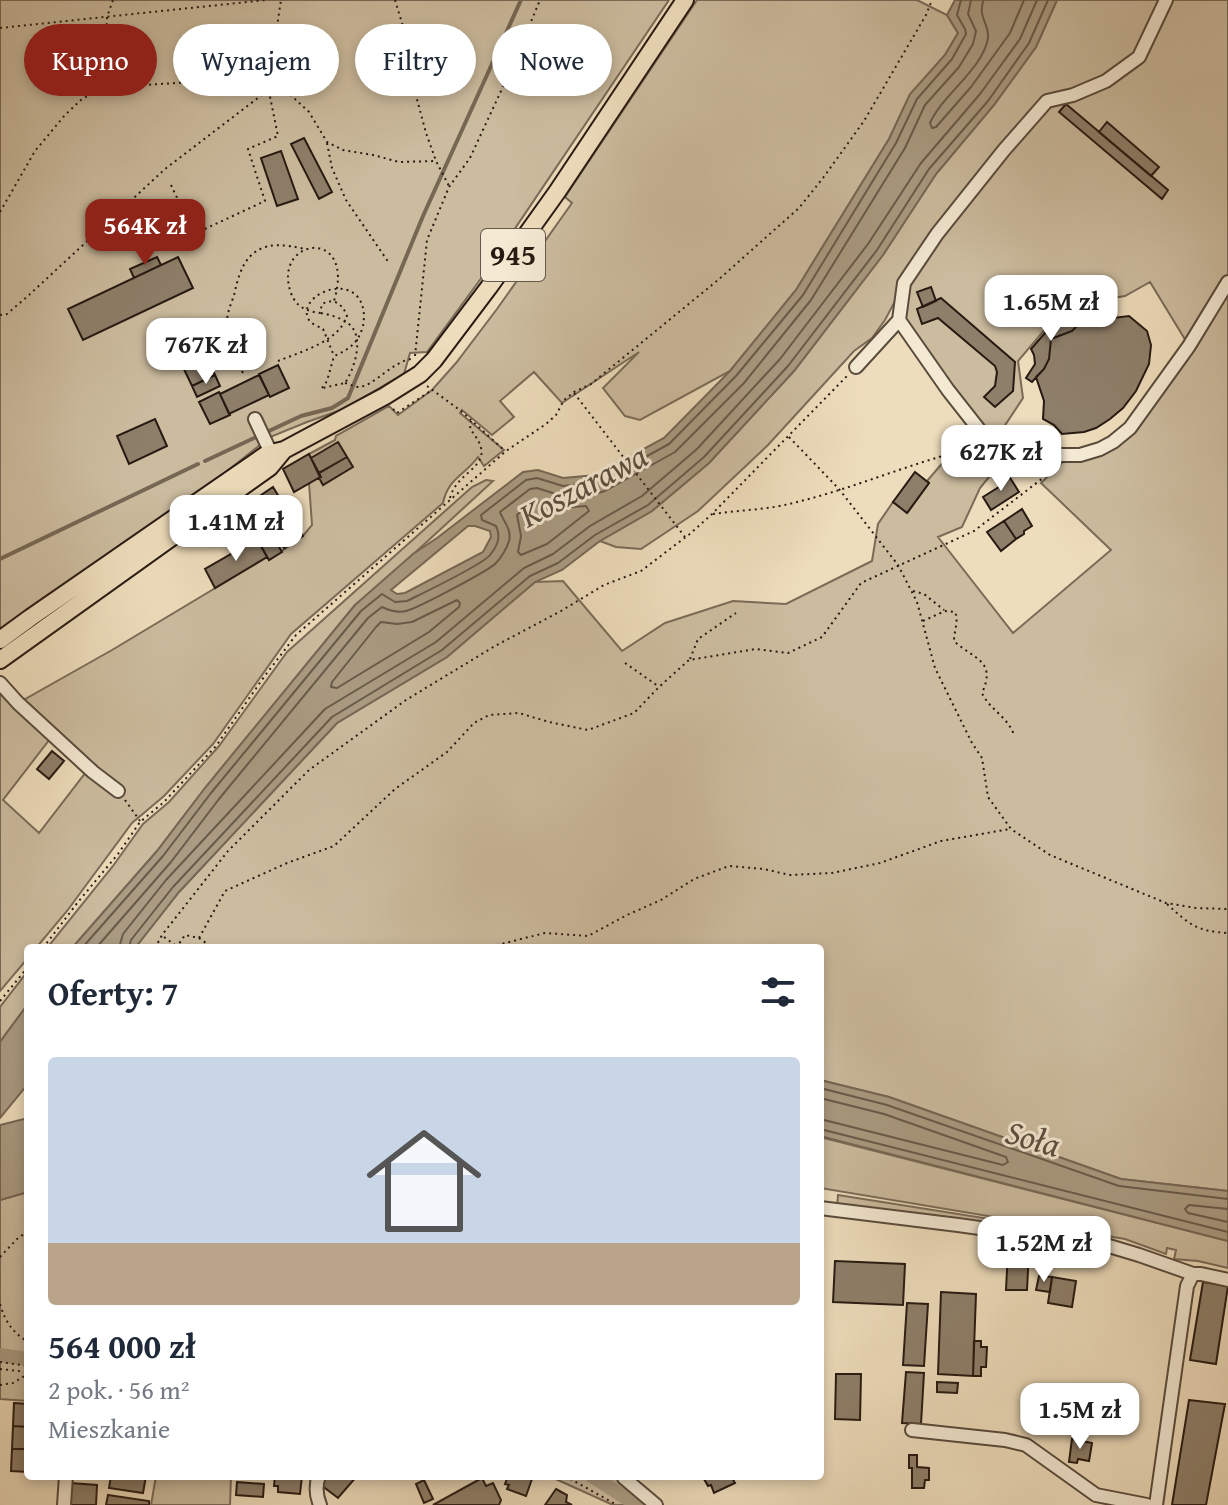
<!DOCTYPE html>
<html lang="pl">
<head>
<meta charset="utf-8">
<style>
	:root { --surface:#fff; --page:#f6f6f7; --text:#1f2937; --muted:#747a83; --accent:#8f2418 }
	body { margin:0; font-family:"Gentium Book Plus",serif; background:var(--page); color:var(--text); height:100vh; display:flex; flex-direction:column; font-size:30px; white-space:nowrap }
	* { box-sizing:border-box; margin:0 }
	p { font-size:26px; color:var(--muted) }
	.icon { flex:none; width:44px; height:44px; fill:none; stroke:currentColor; stroke-width:2; stroke-linecap:round; stroke-linejoin:round }
	.map { position:relative; flex:1; overflow:hidden }
	.details { position:absolute; left:24px; top:944px; width:800px; height:536px; display:flex; flex-direction:column; background:var(--surface); border-radius:8px; box-shadow:0 4px 12px #0003 }
	.details>* { flex:none }
	.hud { position:absolute; left:24px; top:24px; width:800px; height:72px; display:flex; gap:16px }
	.price { position:absolute; translate:-50% -68px; padding:0 18px; border-radius:16px; background:#fff; color:#222; font-size:26px; line-height:52px; filter:drop-shadow(0 2px 4px #0008) }
	.price::after { content:''; position:absolute; left:50%; top:48px; width:24px; height:18px; margin-left:-12px; background:inherit; clip-path:polygon(0 0,100% 0,50% 100%) }
	.price.current { background:var(--accent); color:#fff }
	ul { padding:0; list-style:none }
	li { display:grid; align-content:center; gap:16px; height:424px; padding:0 24px }
	li span { display:grid; place-items:center; height:248px; border-radius:8px; color:#555 }
	li>.icon { margin-inline-start:auto }
	span .icon { width:144px; height:144px; fill:#fffc; stroke-width:1 }
	li b { font-size:34px }
	h2 { display:flex; justify-content:space-between; align-items:center; height:96px; padding:0 24px; font-size:34px }
	.chip { padding:0 28px; border-radius:36px; background:var(--surface); box-shadow:0 4px 12px #0003; font-size:28px; line-height:72px }
	.chip.current { background:var(--accent); color:#fff }
	.map>svg:first-child { display:block }
	.green { fill:#ccbc9f; stroke:#7a6b58; stroke-width:2; fill-rule:evenodd }
	.water { fill:#aa9b82; stroke:#766755; stroke-width:2; fill-rule:evenodd }
	.lines { fill:none; stroke-linecap:round; stroke-linejoin:round }
	.shore { stroke:#685a4a; stroke-width:2 }
	.stream { stroke:#766755; stroke-width:4 }
	.canal { stroke:#aa9b82; stroke-width:14 }
	.building { fill:#8e7f6a; stroke:#271a12; stroke-width:2 }
	.minor-casing { stroke:#594b3c; stroke-width:16 }
	.major-casing { stroke:#271a12; stroke-width:20 }
	.path { stroke:#271a12; stroke-width:2; stroke-dasharray:2 4; stroke-linecap:butt }
	.minor { stroke:#f4e9d3; stroke-width:12 }
	.major { stroke:#eeddbc; stroke-width:16 }
	.labels { text-anchor:middle; stroke-width:6; stroke-linejoin:round; paint-order:stroke }
	.shield { fill:#f4e9d3; stroke:#64584c; stroke-width:2 }
	.shield-label { font-size:30px; font-weight:bold; fill:#271a12 }
	.water-label { font-size:34px; font-style:italic; fill:#5b4e3f; stroke:#f4e9d3 }
</style>
</head>
<body>
<div class="map">
<svg width="1228" height="1505" viewBox="0 0 1228 1505">
	<rect width="100%" height="100%" fill="#eeddbc"/>
	<filter id="stains"><feTurbulence type="fractalNoise" baseFrequency=".0025" numOctaves="4"/><feColorMatrix values="0 0 0 0 .2 0 0 0 0 .09 0 0 0 0 .02 0 0 0 .5 -.17"/></filter>
	<radialGradient id="worn" r=".72"><stop offset=".6" stop-color="#630" stop-opacity="0"/><stop offset="1" stop-color="#630" stop-opacity=".3"/></radialGradient>
	<path class="green" d="M0 0H669L485 273 427 352 410 353 404 374 341 410 307 422 270 437 211 484 0 633Z
		M697 0H917L947 15 958 33 945 55 910 95 889 139 796 290 730 371 640 420 625 416 603 388 639 352 562 403 534 372 500 401 514 417 492 435 462 410 460 413 504 450 484 466 478 457C465 475 448 478 443 503L291 634 213 744 164 796 132 823 67 911 36 948H28V958L0 991V686L18 703 112 650 267 557 269 560 303 536 312 525 309 483 320 476 309 454 335 440 336 436 389 406 398 415 432 390 456 363 497 309 572 203 565 197ZM53 735 89 768 39 833 3 800Z
		M1057 0H1228V1191L1121 1179 889 1097 820 1080V948H135L179 892 337 723 447 657 535 582 563 581 622 651 665 623 733 601 786 604 872 561 878 524 893 502 908 512 929 483 927 481 976 424 899 320 903 286 885 320 872 338 854 351 768 445 698 511 641 549 616 547 600 541 652 511 709 463 794 371 883 255 936 174 994 105 1036 47ZM1150 282 1189 346 1113 442 1062 455 1063 462 1041 483 1111 550 1013 633 938 537 962 527 980 488 1003 460 1006 449 992 445 1023 398 1018 361 1080 288 1087 291 1095 301 1125 296Z
		M486 480 493 481 382 583 355 605 205 788 157 851 72 948H47L113 866 143 824 169 802 219 746 287 652 472 487Z
		M28 971V1004L0 1042V1007Z
		M820 1137 1228 1241V1268L1198 1261 1174 1259 1176 1250 1167 1248 1166 1254 1125 1239 820 1188Z
		M28 1192V1401L0 1399V1200Z
		M838 1195 990 1219 989 1226 837 1207Z
		M156 1476H231L230 1505H151Z
		M549 1476H623L656 1505H613Z"/>
	<path class="water" d="M955 0H1057L1036 47 994 105 936 174 883 255 794 371 709 463 652 511 600 541 562 570 535 582 447 657 337 723 179 892 135 948H72L157 851 205 788 355 605 413 554 437 538 523 472 538 470 563 478 596 475 664 438 730 371 796 290 889 139 910 94 945 55 958 33 947 15ZM468 526H475L490 531 491 537 483 552 405 593 397 594 391 590Z
		M28 1004V1084L0 1118V1042Z
		M820 1080 889 1097 1121 1179 1228 1191V1241L820 1136Z
		M28 1118V1192L0 1200V1125Z"/>
	<g class="lines">
		<path class="shore" d="M983 0C983 4 981 9 982 13 983 22 989 27 988 38 983 69 943 94 930 123L932 128 936 127 971 87 1010 33 1024 0
			M533 501 561 508 586 506 589 511 547 544 521 555 518 552 521 536 517 515Z
			M457 600 460 603 459 607 429 632 337 688 331 687 332 682 376 627 381 622 397 624 412 622Z
			M82 948 163 856 211 793 361 611 382 594 395 602 407 601C423 593 482 565 490 555 498 545 501 537 496 526L482 520 481 515 526 480 537 478 563 486 600 482 669 444 736 376 803 295 896 143 917 99 952 59 966 34 965 29 957 15 961 0
			M96 948 171 862 219 799 368 618 382 607C390 611 397 613 406 611 416 609 490 570 496 563 501 558 507 548 509 541 512 529 503 521 500 512L530 489 537 488 562 496 598 493 605 491 675 452 744 383 811 300 905 148 925 105 959 67 973 44 976 31 968 14 971 0
			M119 948 123 934 166 880 325 709 436 642 524 568 553 554 590 526 642 496 697 449 780 359 868 244 921 163 980 94 1020 39 1037 0
			M129 948 131 940 173 887 332 717 442 650 530 576 558 563 595 535 648 505 704 457 788 366 877 250 929 169 988 101 1029 43 1048 0
			M820 1088 887 1105 1119 1186 1228 1199
			M820 1098 884 1114 1006 1157 1008 1162 1003 1165 820 1119
			M820 1129 1228 1232
			M1228 1209 1189 1205 1185 1209 1188 1213 1228 1222"/>
		<path class="stream" d="M205 461 301 416 332 408 348 398 423 216 521 0
			M0 559 198 464"/>
		<path class="canal" d="M0 1355 28 1359
			M592 1476 637 1505"/>
	</g>
	<path class="building" d="M1066 104 1168 190 1162 199 1059 112Z
		M1107 122 1159 167 1151 176 1099 132Z
		M304 138 332 192 319 199 291 144Z
		M281 151 298 199 277 206 261 158Z
		M157 257 161 265 134 278 130 269Z
		M178 257 193 288 83 340 68 309Z
		M931 287 936 301 923 307 917 292Z
		M941 298 1015 362 1013 391 995 407 984 397 995 386 997 372 995 366 938 318 922 324 917 309Z
		M1082 314 1085 316 1080 323 1072 331 1051 339 1049 359 1044 369 1032 382 1026 378 1035 364 1034 355 1031 349 1058 318 1068 320Z
		M1085 316 1105 319 1129 316 1147 331 1151 345 1149 364 1136 391 1123 408 1110 419 1096 428 1084 432 1062 434 1054 425 1043 419 1044 401 1036 377 1044 369 1049 359 1051 339 1072 331 1080 323Z
		M194 331 215 375 192 386 171 342Z
		M278 365 289 388 270 397 259 374Z
		M215 375 220 386 197 397 192 386Z
		M259 375 269 395 229 414 220 394Z
		M219 392 230 415 210 424 199 402Z
		M155 419 167 446 129 464 117 436Z
		M338 442 347 457 319 473 311 458Z
		M309 454 320 477 294 492 283 469Z
		M347 457 353 467 323 485 319 478 321 477 319 473Z
		M915 472 929 483 907 513 893 502Z
		M1007 473 1019 492 991 510 983 497 1002 485 998 480Z
		M273 487 303 536 284 548 254 500Z
		M1022 509 1032 526 1024 531V534L1016 539 1004 521Z
		M1004 521 1016 539 1001 551 987 532Z
		M270 531 282 552 269 560 257 539Z
		M257 539 267 557 215 588 205 569Z
		M52 751 64 761 49 779 37 769Z
		M1008 1250 1029 1251 1027 1290H1006Z
		M835 1261 905 1264 903 1305 833 1302Z
		M1039 1276 1052 1277 1050 1292 1036 1290Z
		M1052 1277 1076 1281 1072 1307 1048 1303Z
		M1203 1282 1228 1286 1216 1364 1190 1360Z
		M941 1292 976 1294 973 1376 938 1374Z
		M907 1303 928 1304 924 1366 903 1365Z
		M974 1341H981V1347H987L986 1367H981V1376H973Z
		M906 1372 924 1373 921 1424 902 1423Z
		M836 1374H861L860 1420 835 1419Z
		M937 1382 958 1383 957 1393 937 1392Z
		M1189 1400 1225 1404 1206 1505H1172Z
		M14 1403 28 1404V1427L13 1426Z
		M13 1426 28 1427V1449H12Z
		M1072 1439 1092 1443 1089 1461 1078 1459 1077 1463 1069 1462Z
		M12 1449H28V1472L11 1471Z
		M909 1455H917V1467L929 1468V1480H925L924 1488H912V1468H909Z
		M111 1476H146L143 1493 109 1488Z
		M275 1476H302L300 1494 278 1492V1486H274Z
		M328 1476H357L338 1498 321 1485Z
		M508 1476H533L526 1496 507 1489 509 1485 505 1484Z
		M707 1476H731L735 1483 714 1493 711 1485 708 1486 704 1479 707 1477Z
		M482 1478 486 1486 493 1483 501 1500 499 1505H433Z
		M424 1480 433 1499 424 1503 416 1484Z
		M237 1482 264 1484 263 1497 236 1495Z
		M70 1483 97 1485 96 1505H69Z
		M556 1489 567 1495 566 1502 572 1505H545Z
		M108 1495 149 1501V1505H106Z"/>
	<g class="lines">
		<g class="minor-casing">
			<path id="minor" d="M899 320 948 390 992 446 1062 455H1080L1100 449 1113 442 1130 428 1189 346 1228 282
				M856 367 899 320 904 283 937 234 1004 150 1047 101 1073 95 1106 81 1139 57 1166 0
				M255 419 271 453
				M0 683 18 703 93 772 118 791
				M820 1208 958 1225 1109 1246 1139 1255 1193 1274H1201L1228 1280
				M912 1430 1005 1440 1026 1445 1096 1495 1147 1505
				M319 1476C315 1486 316 1495 320 1505
				M624 1478 656 1505
				M64 1505 66 1476
				M1156 1505 1187 1286 1193 1274"/>
		</g>
		<g class="major-casing">
			<path id="major" d="M0 640 30 618 267 454 284 450 385 396 420 374 434 360 489 287 557 192 685 0
				M0 660 270 467 284 450"/>
		</g>
		<path class="path" d="M395 0 405 33 410 73 426 133 436 161 449 186
			M0 28 266 0
			M270 82 283 88 309 112 327 142 343 150 373 155 399 162 436 161
			M97 90 105 62 107 17 113 0
			M327 143 332 168 346 200 389 263
			M171 185 194 234 265 201 248 149 278 136 268 87 281 0
			M0 212 35 151 65 115 82 99 97 91 130 86 206 81 265 87
			M321 313C330 315 344 318 351 326 364 340 354 369 345 383L323 388
			M0 315 7 314 29 295 165 169 267 91
			M415 356 427 240 449 187 470 158 513 65 540 0
			M278 361C300 352 341 341 347 315 341 303 334 298 322 304L320 313C306 311 296 307 291 293 271 238 357 225 334 301
			M243 373C234 356 244 350 239 339 236 332 229 329 227 322 227 310 233 301 235 291 244 248 264 239 305 249
			M345 383C350 384 354 387 358 387 372 388 394 360 412 359
			M427 386 461 411 505 451
			M322 388 327 381 334 356C349 350 359 342 363 326 365 315 364 304 357 296 338 277 299 299 308 318 310 324 318 326 323 329L334 356
			M574 393 685 537
			M393 409 397 413 432 390
			M789 437 839 489 898 565 917 602 935 668 972 743 982 758 988 797 1011 829 1050 855 1166 903 1196 908 1228 909
			M450 498C458 467 502 467 470 429L471 421
			M713 514C739 510 767 510 793 503 856 488 915 461 977 447
			M913 591 924 594 944 610
			M923 621 945 611 955 612C959 621 954 631 954 641 973 659 997 660 982 693 989 709 1008 717 1014 735
			M690 659 698 639 736 613
			M625 663 658 686
			M125 800 140 821
			M1167 904C1190 925 1196 931 1228 933
			M164 937 175 945
			M199 938 225 891 287 863 334 846 395 789 447 752 474 723 489 715 519 713 549 722 588 730 634 713 659 687 689 660 756 649 788 653 822 637 861 583 974 531 1056 468
			M43 948 78 902 118 854 140 822 164 802 216 746 264 677 296 635 506 451 546 424 556 415 564 400 574 392 591 384 718 280 799 208 823 178 864 121 926 15 932 0
			M155 948 162 935 228 851 309 770 406 700 495 646 561 611 604 585 641 571 691 533 712 514 847 376
			M176 948 185 935 199 938 213 948
			M438 948H439
			M485 948 545 933 588 936 627 915 661 900 694 879 729 866 764 869 790 875 832 873 880 863 941 841 1010 829
			M0 1001 28 967
			M0 1257 17 1239 28 1231
			M0 1304C5 1321 12 1332 28 1342
			M0 1362 28 1366
			M0 1369 28 1372
			M0 1385 13 1383 28 1374
			M565 1476 617 1505"/>
		<use href="#minor" class="minor"/>
		<use href="#major" class="major"/>
	</g>
	<g class="labels">
		<rect class="shield" x="481" y="229" width="64" height="52" rx="6"/>
		<g class="shield-label">
			<text x="513" y="265">945</text>
		</g>
		<g class="water-label">
			<text transform="translate(583 485) rotate(-28)" y="12">Koszarawa</text>
			<text transform="translate(1033 1138) rotate(16)" y="12">Soła</text>
		</g>
	</g>
	<rect width="100%" height="100%" filter="url(#stains)"/>
	<rect width="100%" height="100%" fill="url(#worn)"/>
</svg>
<b class="price current" style="left:145px;top:267px">564K zł</b>
<b class="price" style="left:1051px;top:343px">1.65M zł</b>
<b class="price" style="left:206px;top:386px">767K zł</b>
<b class="price" style="left:1001px;top:493px">627K zł</b>
<b class="price" style="left:236px;top:563px">1.41M zł</b>
<b class="price" style="left:1044px;top:1284px">1.52M zł</b>
<b class="price" style="left:1080px;top:1451px">1.5M zł</b>
<div class="hud">
<a class="chip current">Kupno</a>
<a class="chip">Wynajem</a>
<a class="chip">Filtry</a>
<a class="chip">Nowe</a>
</div>
<section class="details">
<h2>Oferty: 7<svg class="icon" aria-label="filters" viewBox="0 0 24 24"><path d="M4 7h16M4 17h16"/><circle cx="9" cy="7" r="2"/><circle cx="15" cy="17" r="2"/></svg></h2>
<ul>
<li><span style="background:linear-gradient(#c9d6e8 75%,#b9a48a 0)"><svg class="icon" aria-label="home" viewBox="0 0 24 24"><path d="M3 11l9-7 9 7M6 9v11h12V9"/></svg></span><div><b>564 000 zł</b><p>2 pok. · 56 m²</p><p>Mieszkanie</p></div></li>
</ul>
</section>
</div>
</body>
</html>
